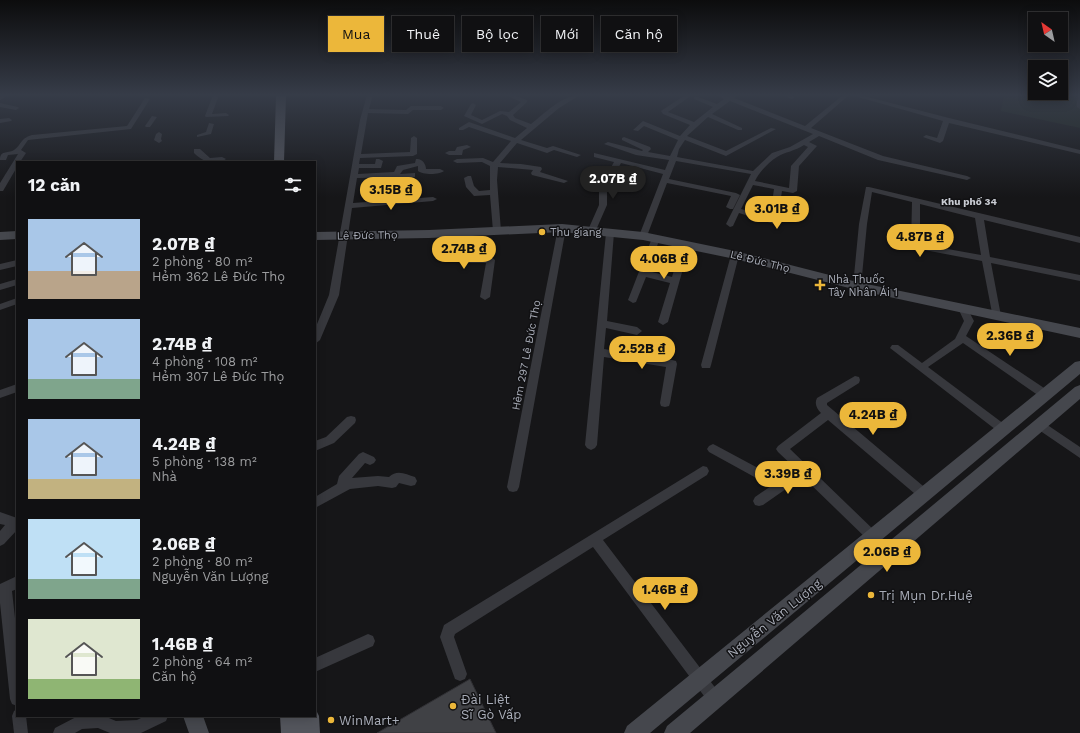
<!DOCTYPE html>
<html lang="vi">
<head>
<meta charset="utf-8">
<style>
	:root { --surface:#101012; --page:#19191b; --text:#f1f3f6; --muted:#9c9d9f; --line:#303032; --accent:#ecb73a }
	body { margin:0; font-family:"Work Sans",sans-serif; background:var(--page); color:var(--text); height:100vh; display:flex; flex-direction:column; font-size:15px; white-space:nowrap }
	* { box-sizing:border-box; margin:0 }
	p { font-size:13px; color:var(--muted) }
	.icon { flex:none; width:22px; height:22px; fill:none; stroke:currentColor; stroke-width:2; stroke-linecap:round; stroke-linejoin:round }
	.map { position:relative; flex:1; overflow:hidden }
	.drawer { position:absolute; left:16px; top:161px; width:300px; height:556px; display:flex; flex-direction:column; background:var(--surface); border-radius:0px; box-shadow:0 2px 10px #0003,0 0 0 1px var(--line) }
	.drawer>* { flex:none }
	.banner { position:absolute; left:328px; top:16px; width:380px; height:36px; display:flex; gap:8px }
	.needle { width:26px; rotate:326deg }
	.controls { position:absolute; left:1028px; top:12px; display:grid; gap:8px }
	.controls a { display:grid; place-items:center; width:40px; height:40px; border-radius:0px; background:var(--surface); box-shadow:0 2px 10px #0003,0 0 0 1px var(--line); font-size:20px }
	.price { position:absolute; translate:-50% -34px; padding:0 9px; border-radius:14px; background:var(--accent); color:#111; font-size:13px; line-height:26px; filter:drop-shadow(0 1px 2px #0008) }
	.price::after { content:''; position:absolute; left:50%; top:24px; width:12px; height:9px; margin-left:-6px; background:inherit; clip-path:polygon(0 0,100% 0,50% 100%) }
	.price.current { background:#222; color:#fff }
	ul { padding:0; list-style:none }
	li { display:flex; align-items:center; gap:12px; height:100px; padding:0 12px }
	li span { display:grid; place-items:center; flex:none; width:112px; height:80px; border-radius:0px; color:#555 }
	li>.icon { margin-inline-start:auto }
	span .icon { width:48px; height:48px; fill:#fffc; stroke-width:1 }
	li b { font-size:17px }
	h2 { display:flex; justify-content:space-between; align-items:center; height:48px; padding:0 12px; font-size:17px }
	.tag { padding:0 14px; border-radius:0px; background:var(--surface); box-shadow:0 2px 10px #0003,0 0 0 1px var(--line); font-size:14px; line-height:36px }
	.tag.current { background:var(--accent); color:#111 }
	.map>svg:first-child { display:block }
	.green { fill:#1e261f }
	.building { fill:#404145; stroke:#303034 }
	.lines { fill:none; stroke-linecap:round; stroke-linejoin:round }
	.street { fill:#37383d; fill-rule:evenodd }
	.secondary { fill:#45474d; fill-rule:evenodd }
	.primary { fill:#53555c; fill-rule:evenodd }
	.poi-dot { fill:#ecb73a; stroke:#111113; stroke-width:1.5 }
	.labels { text-anchor:middle; stroke-width:3; stroke-linejoin:round; paint-order:stroke }
	.far-neighbourhood-label { font-size:10px; font-weight:bold; fill:#c9ccd3; stroke:#111113 }
	.poi-label { font-size:11px; fill:#a8acb7; stroke:#111113; text-anchor:start }
	.street-label { font-size:11px; fill:#a8acb7; stroke:#111113 }
	.near-poi-label { font-size:13px; fill:#a8acb7; stroke:#111113; text-anchor:start }
	.near-street-label { font-size:13px; fill:#a8acb7; stroke:#111113 }
</style>
</head>
<body>
<div class="map">
<svg width="1080" height="733" viewBox="0 0 1080 733">
	<rect width="100%" height="100%" fill="#161618"/>
	<path class="green" d="M1004 95H1080V128L1001 111Z"/>
	<path class="building" d="M470 679 496 733H377Z"/>
	<g class="lines">
		<path class="street" d="M2 95H9L0 100V96Z
			M213 95H219L212 114 226 113 229 115 228 116 206 117 205 116Z
			M367 95H373L369 109 406 110 411 106H441L444 108 441 110H413L408 114 368 113 361 154 410 152 411 138 414 136 417 138V154L413 156 360 158 359 164H375L376 159H379L383 161 381 168H359L358 174 394 172 397 166 415 163 416 159C422 158 426 164 426 169H440L444 171C439 175 423 175 418 171V166L403 170 400 174 415 173V177H412L357 178 353 203 433 197 437 199 433 201 352 208 339 295 320 340 315 344V329L329 295 360 120Z
			M506 95H514L527 100V102L513 115 515 118 531 124C544 114 562 95 580 95L559 108 521 140 547 148 553 146 581 155 577 157 554 150 547 153 517 143 500 163 521 164 541 167 542 169 540 172 568 181 564 183 532 175 531 173 533 170 498 167 497 180 501 231 497 234 493 231 490 195 474 196 466 187 464 178 468 176H471L474 186 479 191 490 190V166L482 162 457 163 453 161 457 159 483 158 493 162 511 141 469 127 463 130H459V128L469 122 515 138 527 128 510 120 507 116 502 114 482 124 464 116 471 104 473 103 476 105 471 115 482 120 500 111 509 112 521 102Z
			M685 95H692L668 112 694 122 713 107 694 99V97H698L717 104 724 99 718 96 717 95 728 96 737 95 734 98 805 126 843 95H849L811 128 883 156 967 176 971 178 967 180 878 160 819 136 809 142 817 146 799 166 797 191 793 193 782 191 777 223 774 224 739 213 733 226 730 227 726 224 751 174 676 161 669 179 736 193 740 195 733 209H730L726 207 731 196 667 183 647 236 643 239 639 236 663 174 621 163 607 189V205L596 230 592 233 589 232 588 230 599 205V189L614 162 594 157V153L665 170 669 160 636 155 604 144 608 142 642 151 643 150 622 140V138L624 137 650 147 651 149 648 152 670 156 678 140 644 126 638 131 633 130 643 121 680 136 690 125 663 114 661 111ZM730 101 813 134 790 147 772 153 753 171 677 157 679 149 685 140 726 156 776 129 771 128 726 151 687 136 708 117 738 130H742V128L712 114ZM804 145 808 147 791 166 789 188 755 181C759 172 769 162 777 157 785 152 795 151 804 145ZM753 185 774 189 770 217 741 209Z
			M782 95H790L795 97 792 99Z
			M851 95H860L949 118 1080 150V154L949 123 943 141 940 143 923 137 926 135 937 138 943 121Z
			M1076 95H1080V109L1077 107Z
			M145 98 150 99 131 129 28 140 21 150 26 153 20 162H17V167L3 191H0V183L18 154 8 155 6 160H0C0 150 7 154 14 150 22 145 19 139 32 135L127 126Z
			M0 103 18 107 19 108 16 110 0 107Z
			M152 116 157 117 150 127H146L145 126Z
			M9 118 12 120 11 121 0 123V119Z
			M209 123 214 124 211 134 197 137V135L206 132Z
			M159 132 162 134 161 139 162 141 159 143 154 140 156 134Z
			M467 145 471 147 463 150 462 155H449L445 153 449 151H455L457 147Z
			M194 149H200L210 158 222 157 226 159C215 167 202 161 194 153Z
			M866 187H869L1080 237V243L984 220 990 257 1080 275V281L991 263 1001 316 996 319 993 318 982 261 914 248 911 244 912 202 872 192 867 224 861 286 860 288H854L853 286 859 224ZM920 204 975 218 981 255 920 244Z
			M562 225 566 228 519 487 517 491 513 492 509 491 507 487 558 228Z
			M469 230 473 233 471 257H491L495 260 490 297 485 300 480 297 486 263H467L463 260 465 233Z
			M610 230 614 233 607 321 637 327 642 331 637 335 606 328 604 349 672 360 676 361 677 364 670 403 669 406 665 407 661 406 660 403 666 367 604 357 597 445 595 448 591 450 587 448 585 445 606 233Z
			M656 235 660 238 648 271 672 277 682 244 686 241 690 244 668 322 663 325 658 322 670 283 646 277 636 302 633 303 628 300 652 238Z
			M735 252 739 255 711 365 710 368H702L701 365 731 255Z
			M17 260V266L0 270V264Z
			M17 279V285L0 290V284Z
			M17 298V304L0 310V304Z
			M963 305 966 306 974 321 966 336 1050 392 1051 395 1050 398 1046 399 1042 398 963 343 928 367 1008 427 1009 430 1008 433 1004 435 1000 433 890 348 892 345H898L922 363 955 339 964 321 958 308Z
			M855 376 859 377 860 380 859 383 827 403V405L929 491 931 495 929 499 925 500 921 499 828 420 790 449 877 533 879 537 877 541 873 543 869 541 803 477 763 505 759 506 755 505 753 501 755 497 771 486 709 452 707 449 709 446 713 444 717 446 780 480 796 469 778 452 776 449 778 446 821 413C817 409 814 404 817 398Z
			M17 384V392L0 398V390Z
			M351 416 355 417 356 420 355 423 334 443 315 451V441L326 437 347 417Z
			M1040 420 1080 447V458L1036 428 1035 425 1036 422Z
			M363 452 374 457 376 460 374 463 370 465 365 463 352 478 378 476 389 477C397 469 406 474 415 477L417 481 415 485 411 486 399 483 396 487 392 488 378 486 350 489 315 508V497L337 484 339 476 359 454Z
			M703 466 707 467 709 471 707 475 603 540 720 694 722 699 720 704 715 706 710 704 593 547 455 634 454 637 467 674 465 679 460 681 455 679 440 637 444 625Z
			M0 512 17 518V530L4 544 0 546V531L5 525 0 524Z
			M17 576V589L12 591 17 636V706L12 704 10 699 0 603V584Z
			M368 634 373 636 375 641 373 646 315 672V658Z
			M17 709V716H26L28 733H14L12 716 14 711Z
			M78 716H104L116 721 137 720 145 716H168L166 721 141 733H110L98 728 82 729 75 733H53L55 728Z"/>
		<path class="secondary" d="M562 224 643 232 735 251 857 282 1080 328V338L857 290 735 259 643 240 562 232 429 238 315 240V232L429 230Z
			M17 231V239L0 240V232Z
			M1080 361V374L650 733H624L627 726 1075 362Z
			M1080 385V399L690 733H664L667 726 1075 387Z
			M183 716H203L209 733H189Z"/>
		<path class="primary" d="M276 95H286L284 162H274Z
			M315 708 319 716 320 733H281L280 716H315Z"/>
	</g>
	<linearGradient id="sky" x2="0" y2="1"><stop stop-color="#0c0c0d"/><stop offset="0.48" stop-color="#363c48"/><stop offset="1" stop-color="#363c48" stop-opacity="0"/></linearGradient>
	<rect width="1080" height="197" fill="url(#sky)"/>
	<g class="poi-dot">
		<circle cx="542" cy="232" r="4"/>
		<path d="M818 279h4v4h4v4h-4v4h-4v-4h-4v-4h4z"/>
		<circle cx="871" cy="595" r="4"/>
		<circle cx="453" cy="706" r="4"/>
		<circle cx="331" cy="720" r="4"/>
	</g>
	<g class="labels">
		<g class="far-neighbourhood-label">
			<text x="969" y="205">Khu phố 34</text>
		</g>
		<g class="poi-label">
			<text x="550" y="236">Thu giang</text>
			<text x="828" y="283">Nhà Thuốc<tspan x="828" dy="13">Tây Nhân Ái 1</tspan></text>
		</g>
		<g class="street-label">
			<text transform="translate(367 235) rotate(-1)" y="4">Lê Đức Thọ</text>
			<text transform="translate(760 261) rotate(14)" y="4">Lê Đức Thọ</text>
			<text transform="translate(526 355) rotate(-79)" y="4">Hẻm 297 Lê Đức Thọ</text>
		</g>
		<g class="near-poi-label">
			<text x="879" y="600">Trị Mụn Dr.Huệ</text>
			<text x="461" y="704">Đài Liệt<tspan x="461" dy="15">Sĩ Gò Vấp</tspan></text>
			<text x="339" y="725">WinMart+</text>
		</g>
		<g class="near-street-label">
			<text transform="translate(774 618) rotate(-39)" y="5">Nguyễn Văn Lượng</text>
		</g>
	</g>
</svg>
<div class="controls">
<a><svg class="needle" viewBox="-14 -14 28 28"><path d="M0-13l5 13h-10z" fill="#e53935"/><path d="M0 13l5-13h-10z" fill="#9c9d9f"/></svg></a>
<a><svg class="icon" aria-label="layers" viewBox="0 0 24 24"><path d="M12 4l9 5-9 5-9-5zM3 14l9 5 9-5"/></svg></a>
</div>
<b class="price current" style="left:613px;top:200px">2.07B ₫</b>
<b class="price" style="left:391px;top:211px">3.15B ₫</b>
<b class="price" style="left:777px;top:230px">3.01B ₫</b>
<b class="price" style="left:920px;top:258px">4.87B ₫</b>
<b class="price" style="left:464px;top:270px">2.74B ₫</b>
<b class="price" style="left:664px;top:280px">4.06B ₫</b>
<b class="price" style="left:1010px;top:357px">2.36B ₫</b>
<b class="price" style="left:642px;top:370px">2.52B ₫</b>
<b class="price" style="left:873px;top:436px">4.24B ₫</b>
<b class="price" style="left:788px;top:495px">3.39B ₫</b>
<b class="price" style="left:887px;top:573px">2.06B ₫</b>
<b class="price" style="left:665px;top:611px">1.46B ₫</b>
<div class="banner">
<a class="tag current">Mua</a>
<a class="tag">Thuê</a>
<a class="tag">Bộ lọc</a>
<a class="tag">Mới</a>
<a class="tag">Căn hộ</a>
</div>
<section class="drawer">
<h2>12 căn<svg class="icon" aria-label="filters" viewBox="0 0 24 24"><path d="M4 7h16M4 17h16"/><circle cx="9" cy="7" r="2"/><circle cx="15" cy="17" r="2"/></svg></h2>
<ul>
<li><span style="background:linear-gradient(#a9c7e8 65%,#b9a48a 0)"><svg class="icon" aria-label="home" viewBox="0 0 24 24"><path d="M3 11l9-7 9 7M6 9v11h12V9"/></svg></span><div><b>2.07B ₫</b><p>2 phòng · 80 m²</p><p>Hẻm 362 Lê Đức Thọ</p></div></li>
<li><span style="background:linear-gradient(#a9c7e8 75%,#7fa58c 0)"><svg class="icon" aria-label="home" viewBox="0 0 24 24"><path d="M3 11l9-7 9 7M6 9v11h12V9"/></svg></span><div><b>2.74B ₫</b><p>4 phòng · 108 m²</p><p>Hẻm 307 Lê Đức Thọ</p></div></li>
<li><span style="background:linear-gradient(#a9c7e8 75%,#c2b280 0)"><svg class="icon" aria-label="home" viewBox="0 0 24 24"><path d="M3 11l9-7 9 7M6 9v11h12V9"/></svg></span><div><b>4.24B ₫</b><p>5 phòng · 138 m²</p><p>Nhà</p></div></li>
<li><span style="background:linear-gradient(#bfe0f5 75%,#7fa58c 0)"><svg class="icon" aria-label="home" viewBox="0 0 24 24"><path d="M3 11l9-7 9 7M6 9v11h12V9"/></svg></span><div><b>2.06B ₫</b><p>2 phòng · 80 m²</p><p>Nguyễn Văn Lượng</p></div></li>
<li><span style="background:linear-gradient(#dfe7d0 75%,#8fb573 0)"><svg class="icon" aria-label="home" viewBox="0 0 24 24"><path d="M3 11l9-7 9 7M6 9v11h12V9"/></svg></span><div><b>1.46B ₫</b><p>2 phòng · 64 m²</p><p>Căn hộ</p></div></li>
</ul>
</section>
</div>
</body>
</html>
